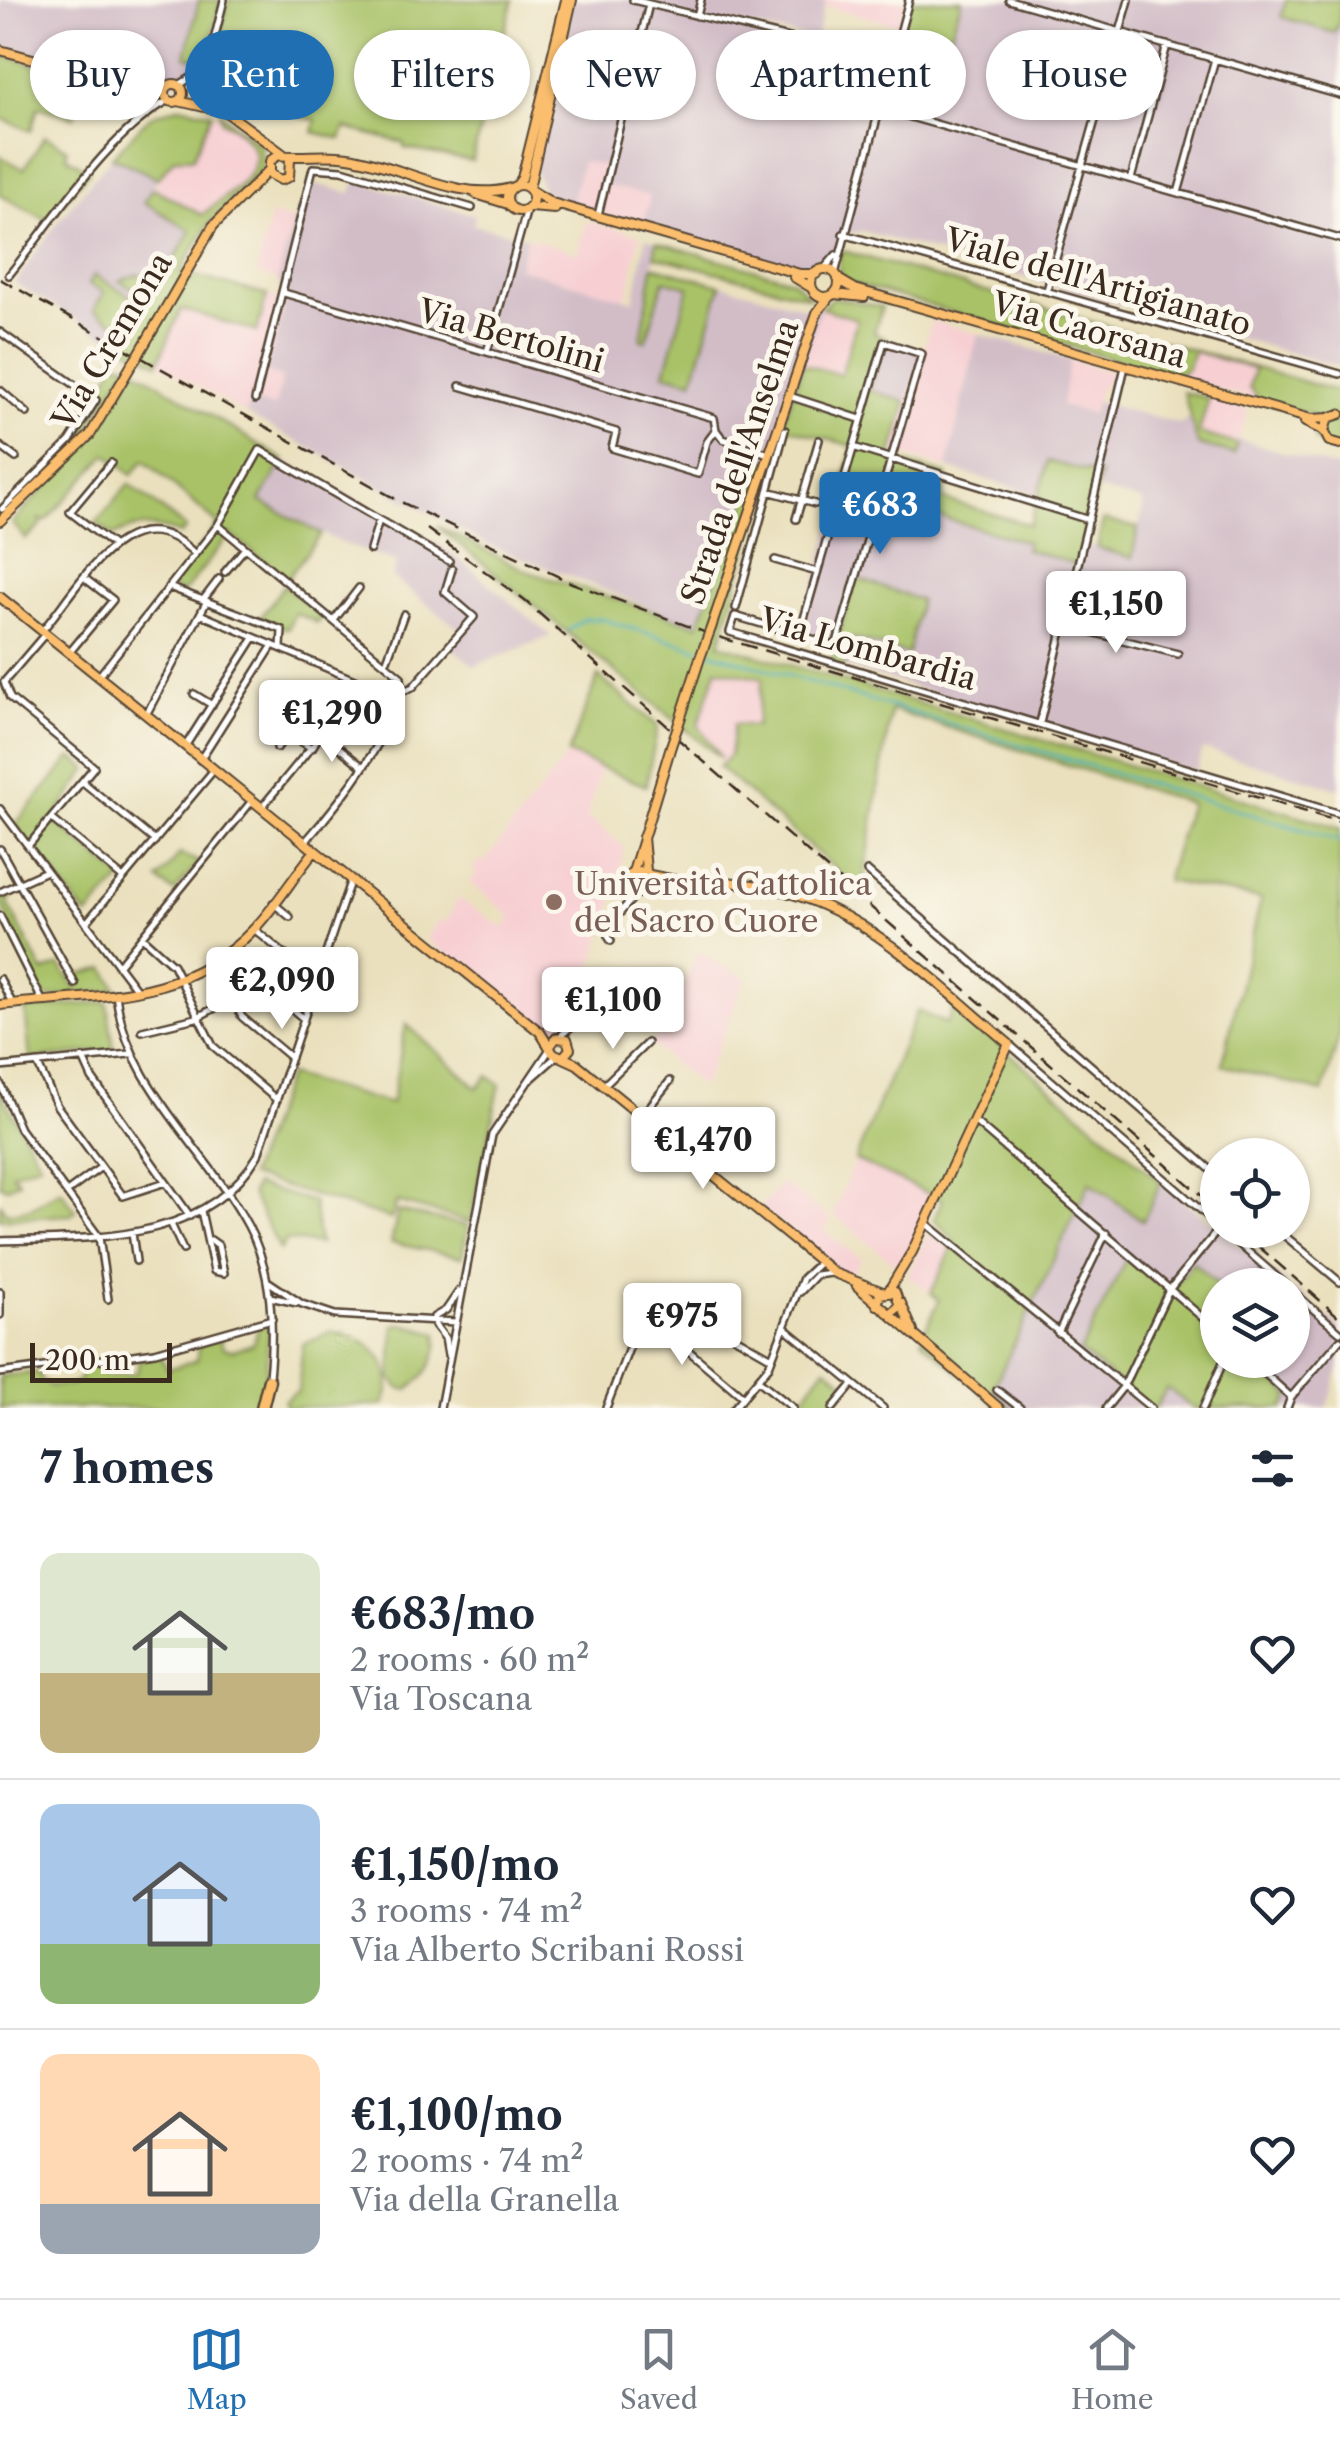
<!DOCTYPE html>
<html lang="en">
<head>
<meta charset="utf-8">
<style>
	:root { --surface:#fff; --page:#f6f6f7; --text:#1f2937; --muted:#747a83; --line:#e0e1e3; --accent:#1f6fb2 }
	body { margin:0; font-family:"Libre Caslon Text",serif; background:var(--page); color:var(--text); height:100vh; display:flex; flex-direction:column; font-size:38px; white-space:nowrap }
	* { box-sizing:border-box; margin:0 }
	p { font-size:32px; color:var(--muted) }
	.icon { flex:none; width:55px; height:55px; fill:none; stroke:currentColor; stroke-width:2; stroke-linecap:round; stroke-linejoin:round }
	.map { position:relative; height:1408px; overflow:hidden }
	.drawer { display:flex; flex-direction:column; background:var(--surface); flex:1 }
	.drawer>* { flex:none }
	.hud { position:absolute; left:30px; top:30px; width:1280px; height:90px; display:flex; gap:20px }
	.buttons { position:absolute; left:1200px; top:1138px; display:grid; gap:20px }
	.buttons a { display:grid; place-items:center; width:110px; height:110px; border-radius:50%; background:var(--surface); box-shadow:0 2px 8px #0004; font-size:50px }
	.scale { position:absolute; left:30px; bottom:25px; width:142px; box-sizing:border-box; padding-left:10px; border:5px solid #3b2a1e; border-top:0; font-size:28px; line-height:35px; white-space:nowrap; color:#3b2a1e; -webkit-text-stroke:8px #fbf7ec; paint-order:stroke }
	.price { position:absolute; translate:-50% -85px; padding:0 22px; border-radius:10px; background:#fff; color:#222; font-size:32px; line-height:65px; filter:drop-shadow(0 2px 5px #0008) }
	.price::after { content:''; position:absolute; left:50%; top:60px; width:30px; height:22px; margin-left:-15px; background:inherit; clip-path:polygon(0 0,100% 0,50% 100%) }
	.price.on { background:var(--accent); color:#fff }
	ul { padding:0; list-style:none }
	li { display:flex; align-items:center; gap:30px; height:250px; padding:0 40px }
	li+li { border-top:2px solid var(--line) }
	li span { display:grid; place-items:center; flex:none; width:280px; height:200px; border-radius:20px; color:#555 }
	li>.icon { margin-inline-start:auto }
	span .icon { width:120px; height:120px; fill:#fffc; stroke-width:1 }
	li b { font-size:42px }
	h2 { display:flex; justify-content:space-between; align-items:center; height:120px; padding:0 40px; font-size:42px }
	.tag { padding:0 35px; border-radius:45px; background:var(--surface); box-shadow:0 2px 8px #0004; font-size:35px; line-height:90px }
	.tag.on { background:var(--accent); color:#fff }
	.tabs { display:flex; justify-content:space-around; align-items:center; height:140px; border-top:2px solid var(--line); background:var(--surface); font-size:28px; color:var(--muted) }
	.tabs a { display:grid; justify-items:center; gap:5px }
	.tabs .on { color:var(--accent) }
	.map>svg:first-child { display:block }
	.built { fill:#f7cfd3 }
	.industrial { fill:#d2bdc7 }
	.green { fill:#a9c268; stroke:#727643; stroke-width:2.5 }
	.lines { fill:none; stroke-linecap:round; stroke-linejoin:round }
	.stream { stroke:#41aebf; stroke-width:2.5 }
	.minor-casing { stroke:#554536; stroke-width:10 }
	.major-casing { stroke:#554536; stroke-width:12 }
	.highway-casing { stroke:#554536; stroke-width:15 }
	.minor { stroke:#fff; stroke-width:5 }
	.major { stroke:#fabe6e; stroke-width:8 }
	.highway { stroke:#fabe6e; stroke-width:10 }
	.rail { stroke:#3b2a1e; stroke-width:2.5; stroke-dasharray:15 8; stroke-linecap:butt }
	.major-bridge-casing { stroke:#554536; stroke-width:12; stroke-linecap:butt }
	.major-bridge { stroke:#fabe6e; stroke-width:8 }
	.education-dot { fill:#8d6e63; stroke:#fbf7ec; stroke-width:4 }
	.labels { text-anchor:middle; stroke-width:10; stroke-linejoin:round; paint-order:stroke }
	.street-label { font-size:32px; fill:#3b2a1e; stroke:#fbf7ec }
	.education-label { font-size:32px; fill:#785e54; stroke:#fbf7ec; text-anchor:start }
</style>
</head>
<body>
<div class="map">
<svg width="1340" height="1408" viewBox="0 0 1340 1408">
	<rect width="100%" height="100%" fill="#fbf7ec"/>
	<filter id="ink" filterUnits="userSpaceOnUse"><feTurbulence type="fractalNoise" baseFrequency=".01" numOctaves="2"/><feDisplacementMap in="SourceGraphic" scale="20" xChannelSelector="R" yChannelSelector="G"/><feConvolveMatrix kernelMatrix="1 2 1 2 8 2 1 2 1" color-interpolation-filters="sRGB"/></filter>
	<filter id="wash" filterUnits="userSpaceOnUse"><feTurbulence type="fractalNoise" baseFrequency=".0048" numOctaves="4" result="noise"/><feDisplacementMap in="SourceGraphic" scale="40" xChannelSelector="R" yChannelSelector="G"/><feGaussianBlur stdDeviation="2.25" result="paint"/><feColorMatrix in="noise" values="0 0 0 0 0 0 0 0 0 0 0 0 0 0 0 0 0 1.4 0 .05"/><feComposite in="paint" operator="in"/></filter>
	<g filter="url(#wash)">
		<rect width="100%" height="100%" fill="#eae0bd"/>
		<path class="built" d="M826 0H906L898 25 824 6Z
			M212 113 232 124 258 158 253 172 202 215 153 188 175 158 206 129Z
			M582 160 610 167 606 185 651 196 643 227 570 206Z
			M271 215 293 220 278 280 256 274Z
			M587 221 640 235 628 294 623 298 518 268 527 237 578 253Z
			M267 295 286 300 266 372 282 377 275 408 250 401 246 414 158 363 181 309 256 332Z
			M821 308 858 319 840 376 803 364Z
			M932 321 978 334 947 468 894 452Z
			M1193 351 1254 369 1260 401 1176 377 1188 367Z
			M1070 360 1116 373 1099 389 1093 414 1060 406Z
			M1209 398 1248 410 1237 444 1199 433Z
			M718 669 764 678 755 726 719 767 721 758 698 725Z
			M568 754 601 767 587 817 624 847 616 891 583 999 571 1022 553 1033 426 939 439 919 446 923 458 898 504 928 512 917 470 882 477 873 472 869 480 860 484 863Z
			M699 952 746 978 702 1087 650 1043 672 1023 679 1009 673 1005Z
			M855 1160 935 1197 901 1269 833 1214Z
			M781 1182 831 1219 824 1231 861 1259 848 1278 761 1208Z
			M929 1234 952 1248 931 1293 908 1275Z"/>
		<path class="industrial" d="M0 0H199L186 55 205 61 184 81 161 83 0 46Z
			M569 0H826L816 39 712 18 814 45 805 81 881 100 910 0H1340V367L862 231 845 235 840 250 820 264 797 268 643 227 650 196 605 185 609 167 582 161 570 206 558 201 545 194 535 171Z
			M112 157 158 178 145 202 192 231 133 327 118 326 110 339 15 283 61 217Z
			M355 180 475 215 473 225 527 237 518 268 634 301 646 237 656 242 654 266 807 308H821L772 463 763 460 698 626 489 545 246 414 249 401 275 407 282 377 266 372 286 300 278 280 297 208 304 209 310 183 351 193Z
			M978 334 1070 360 1061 406 1092 414 1096 402 1180 424 1192 416 1198 445 1234 454 1238 439 1340 469V789L1203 749 1196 772 844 666 852 638 919 599 856 579 836 645 801 635 841 489 1027 542 1025 548 1083 544 1132 558 1144 502 1096 489 1048 461 1039 495 947 468Z
			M885 338 924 349 907 402 869 390Z
			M284 460 448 550 551 636 474 666 449 645 462 631 392 577 397 562 343 544 260 501Z
			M1090 1181 1143 1221 1161 1182 1288 1285H1218V1360H1292L1293 1289 1340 1327V1365L1327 1408H1012L992 1392Z"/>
		<path class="green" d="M199 0H221L205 61 186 56Z
			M229 0H513L472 161 404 148V143L345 128 341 139 313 132 316 120 236 104 237 100 206 92Z
			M910 0H962L937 76 918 71 908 107 882 100Z
			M1286 0H1340V21L1334 33 1281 17Z
			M0 55 87 79 74 117 38 107 31 131 0 118Z
			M180 106 212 113 193 158H175L158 178 112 157 150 116Z
			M220 113 261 145 263 168 211 221 180 272 267 295 257 332 181 309 158 363 110 339 118 325 94 310 104 292 89 284 94 275 141 302 145 296 119 281 138 274 159 285 191 231 144 202 153 188 202 215C222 197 274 170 248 141 240 132 234 125 222 122Z
			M45 136 67 149 66 156 89 171 48 221 0 195V156L24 169Z
			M656 242 793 280 810 297 655 256Z
			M840 250 1340 392V451L1315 440 1314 416 1260 401 1249 387 1254 369 1193 351 1188 368 1176 377 848 282 839 272Z
			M653 266 721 285 693 381 665 373 689 287 664 280 646 341 641 340Z
			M833 297 882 307 874 333 885 338 869 390 907 402 891 459 947 475 942 499 1030 525 1048 461 1100 475 1077 565 1025 549 1027 542 841 489 853 446 782 426 803 364 841 375 857 319 821 308Z
			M111 360 128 365 81 440 11 507 77 437 97 407 98 394 112 369Z
			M135 369 284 460 260 501 321 534 287 579 230 534 184 592 169 588 218 524 144 460 132 475 107 454 45 522 40 519 41 526 26 539 12 523 93 436Z
			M1183 392 1209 398 1199 433 1237 444 1234 454 1198 445Z
			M763 460 772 463 720 644 1340 828V1034L1323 1092 1222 1065 1261 899 1166 881 1190 803 891 710 862 892 719 767 730 755 734 724 756 726 763 678 717 669 698 725 721 758 437 526 529 572 698 625Z
			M129 484 186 528 181 534C155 526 139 522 114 536L96 523Z
			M1103 520 1138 528 1132 558 1097 548Z
			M855 578 920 600 908 654 853 638 844 666 831 662Z
			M284 585 323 616 318 623 295 613 288 629 260 618Z
			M598 676 658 726 646 786 568 754Z
			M72 757 88 769 53 820 123 878 87 916 15 824Z
			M180 854 199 862 174 892 158 880Z
			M9 893 12 898 7 901 43 972 60 965 76 989 82 982 73 976 105 968 117 990 43 998 0 900Z
			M253 954 282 976 259 1005 216 970 219 967 229 975Z
			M107 1002 114 1050 30 1059 25 1009Z
			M954 1006 1161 1182 1143 1221 1090 1182 992 1391 1012 1408H1000L921 1340 939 1300 931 1293 955 1242 934 1219 942 1200 855 1160 917 1011 947 1024Z
			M406 1024 477 1088 488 1076 500 1084 470 1222 397 1202 391 1219 249 1176 288 1075 391 1104Z
			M0 1091 40 1163 12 1173 19 1181 7 1188 0 1185Z
			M255 1185 313 1202 319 1244 286 1240 280 1250 251 1194Z
			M61 1190 76 1211 71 1215 0 1219V1202L6 1213 31 1208Z
			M398 1211 468 1226 462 1257 391 1243Z
			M1128 1255 1170 1290 1193 1262 1219 1285 1218 1360H1262L1257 1366 1290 1395 1284 1408H1193L1167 1388 1155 1408H1150L1080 1352Z
			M403 1324 437 1333C441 1356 426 1377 408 1390L399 1388 391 1378 394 1325Z
			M269 1325 266 1375 257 1408H0V1376L40 1372V1379L51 1386 72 1385 81 1378V1367L98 1364 106 1377 137 1373 139 1359 159 1355 168 1369 197 1360 199 1345 220 1339 223 1348 233 1350 253 1344 259 1326Z
			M330 1332C368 1333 403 1367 383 1405L286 1408 284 1400 298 1391 303 1344Z
			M826 1367 848 1384 829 1408H795Z"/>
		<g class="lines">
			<path class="stream" d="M569 630 584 619H601L699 649
				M707 651 1340 841"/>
		</g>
	</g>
	<g filter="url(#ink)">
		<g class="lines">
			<g class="minor-casing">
				<path id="minor" d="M633 0 892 63
					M1009 0 1340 95
					M697 16 701 0
					M204 74 200 96 206 105
					M179 85 207 68 224 0
					M142 87 150 101 147 113
					M879 108 1340 239
					M1131 179 1167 45
					M1178 193 1215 59
					M598 215 649 4
					M843 234 1340 374
					M823 270 836 255
					M835 274 909 0
					M9 275C53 221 109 132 169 100
					M1047 290 1129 0
					M284 293 714 418 716 430
					M0 332 96 400 70 441 2 509
					M487 352 527 209
					M460 386 616 432 612 448 698 474 707 442 716 430 723 439 769 454
					M0 390 27 413
					M789 396 860 419
					M255 400 313 168 342 170 472 208
					M0 446 16 458
					M853 447 1089 520
					M111 463 70 512 113 545
					M768 491 815 504
					M796 519 819 440
					M218 525 401 677C404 723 336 807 305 842
					M370 550 379 520
					M775 560 817 572
					M225 572 245 548
					M169 587 282 630 281 648
					M203 600 219 579
					M736 608 785 430
					M200 614 399 699
					M335 619 359 588
					M1064 625 1178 654
					M42 631C81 585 129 488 195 554
					M799 636 884 342 922 354 836 646 735 616 730 632 1340 814
					M69 653 113 600 87 580
					M387 660 404 614
					M99 676 218 525 260 450 449 561
					M4 682 10 698 94 767 28 846
					M4 682 45 634
					M291 690 333 712
					M403 691 413 687 474 617 445 592 452 569
					M194 694 212 705
					M341 698 387 722
					M147 713 207 601
					M1040 723 1124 371
					M321 733 363 767
					M186 745 254 638
					M277 748 287 734 312 748 351 680
					M200 760 273 645
					M84 783 155 841
					M262 807 308 751
					M0 809 137 990
					M52 819 123 878
					M0 849 75 984
					M867 871 1218 1176
					M0 892 46 871
					M273 903 290 917
					M0 916 42 1000
					M86 923 213 771
					M254 929 317 981
					M142 937 173 965 213 1046 277 1100
					M611 941 608 936 612 922 637 893
					M118 966 251 802
					M0 979 12 1003
					M116 993C125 1086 206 1147 248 1226 273 1272 274 1327 269 1377
					M280 999 304 1019
					M233 1000 242 1017 291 1058
					M142 1031 196 1018 241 994
					M559 1037 578 1021 584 1004
					M1009 1044 1218 1225
					M83 1058 92 1078 190 1216
					M37 1063 57 1106 123 1196 166 1182
					M0 1067 130 1054
					M530 1080 557 1056
					M0 1083 20 1129 99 1237 108 1299
					M603 1086 647 1043
					M641 1117 670 1081
					M974 1121 1218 1331
					M67 1192 101 1167
					M201 1211 214 1271 224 1273 218 1245 211 1240
					M926 1223 1151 1408
					M171 1224 183 1250
					M1223 1230 1286 1285
					M1278 1230 1340 1282
					M132 1233 136 1261
					M0 1241C91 1238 206 1244 258 1155L350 882
					M269 1282 302 1304 335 1315 456 1322
					M1292 1291 1340 1332
					M0 1292V1315
					M800 1292 816 1275 831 1273
					M270 1297 297 1303
					M688 1310 772 1358
					M434 1317 446 1310 459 1291
					M435 1325 445 1338 448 1355
					M785 1328 883 1408
					M1058 1333 1106 1233
					M1250 1360 1291 1397
					M0 1373 155 1352 272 1319
					M758 1380 793 1408
					M997 1390 1020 1408
					M440 1408 492 1135 550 1049
					M606 1408 643 1312 743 1397
					M734 1408 769 1366 803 1278 820 1262
					M833 1408 853 1384
					M1106 1408 1123 1387 1169 1290 1218 1230
					M1203 1408 1224 1360
					M1287 1408 1291 1397 1340 1340"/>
			</g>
			<g class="major-casing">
				<path id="major" d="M0 50 106 79 166 88
					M165 93a9 9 0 1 1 18 0a9 9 0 1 1-18 0Z
					M178 101 226 112 283 154
					M290 159 289 177 281 180 270 174V161L278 155C302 158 325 153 348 157 398 164 459 203 510 188
					M507 198a13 13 0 1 1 26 0a13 13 0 1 1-26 0Z
					M517 185 522 178 566 0
					M529 188 572 0
					M532 191 552 203 800 274H816
					M476 194 508 204
					M530 207 555 209
					M811 283a14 14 0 1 1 28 0a14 14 0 1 1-28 0Z
					M794 277 812 288
					M838 279 855 289 1311 419 1328 418
					M834 294 864 297
					M139 354 213 226 269 170
					M1340 414 1328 418 1324 431 1329 441 1340 444
					M1305 422 1324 431
					M0 521 90 435 131 366
					M0 597 540 1032 553 1053 577 1064 834 1273 883 1292
					M711 628 817 313 829 297
					M679 723 700 658
					M643 837 646 871
					M633 872 671 746
					M650 875 685 882
					M649 890 652 882 646 871 631 874 628 884 637 893C654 892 671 883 689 882 832 873 908 959 1009 1044L912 1252 889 1290
					M0 1005C93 994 182 1004 252 931 275 908 293 877 314 852
					M550 1046 556 1038 567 1039 570 1049 564 1056
					M857 1286 999 1408
					M901 1303 913 1331
					M877 1305 880 1294 895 1292 900 1306 890 1314"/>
			</g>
			<g class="highway-casing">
				<path id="highway" d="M262 1408 269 1380"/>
			</g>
			<use href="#minor" class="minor"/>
			<use href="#major" class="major"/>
			<use href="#highway" class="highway"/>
			<path class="rail" d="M0 279 401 502 572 583 712 635 1340 822
				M427 529 525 601 672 730
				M678 739 1218 1210
				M1240 1230 1340 1318"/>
			<g class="major-bridge-casing">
				<path id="major-bridge" d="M131 366 139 354
					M700 658 711 628
					M671 746 679 723"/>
			</g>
			<use href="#major-bridge" class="major-bridge"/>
		</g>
	</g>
	<circle class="education-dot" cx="554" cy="902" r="10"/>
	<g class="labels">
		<g class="street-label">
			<text transform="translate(1098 282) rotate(16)" y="11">Viale dell'Artigianato</text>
			<text transform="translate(1089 330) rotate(16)" y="11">Via Caorsana</text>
			<text transform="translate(511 336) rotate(16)" y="11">Via Bertolini</text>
			<text transform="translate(112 341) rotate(-59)" y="11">Via Cremona</text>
			<text transform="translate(740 462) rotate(-71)" y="11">Strada dell'Anselma</text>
			<text transform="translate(868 649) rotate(16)" y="11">Via Lombardia</text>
		</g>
		<g class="education-label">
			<text x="574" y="895">Università Cattolica<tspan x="574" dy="37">del Sacro Cuore</tspan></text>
		</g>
	</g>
</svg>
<div class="buttons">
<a><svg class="icon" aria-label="locate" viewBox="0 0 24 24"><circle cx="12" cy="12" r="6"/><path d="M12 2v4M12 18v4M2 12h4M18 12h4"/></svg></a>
<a><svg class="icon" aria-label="layers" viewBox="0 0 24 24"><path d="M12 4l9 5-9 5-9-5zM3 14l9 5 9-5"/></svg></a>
</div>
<div class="scale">200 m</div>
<b class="price on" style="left:880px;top:557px">€683</b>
<b class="price" style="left:1116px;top:656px">€1,150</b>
<b class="price" style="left:332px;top:765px">€1,290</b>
<b class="price" style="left:282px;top:1032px">€2,090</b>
<b class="price" style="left:613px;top:1052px">€1,100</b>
<b class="price" style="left:703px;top:1192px">€1,470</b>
<b class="price" style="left:682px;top:1368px">€975</b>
<div class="hud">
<a class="tag">Buy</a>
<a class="tag on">Rent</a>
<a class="tag">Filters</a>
<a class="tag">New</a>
<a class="tag">Apartment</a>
<a class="tag">House</a>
</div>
</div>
<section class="drawer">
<h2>7 homes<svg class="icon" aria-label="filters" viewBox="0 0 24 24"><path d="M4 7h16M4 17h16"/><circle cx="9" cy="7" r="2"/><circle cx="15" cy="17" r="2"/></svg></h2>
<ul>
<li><span style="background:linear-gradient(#dfe7d0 60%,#c2b280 0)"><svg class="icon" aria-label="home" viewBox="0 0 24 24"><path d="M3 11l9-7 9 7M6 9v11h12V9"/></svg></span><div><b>€683/mo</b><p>2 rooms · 60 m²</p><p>Via Toscana</p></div><svg class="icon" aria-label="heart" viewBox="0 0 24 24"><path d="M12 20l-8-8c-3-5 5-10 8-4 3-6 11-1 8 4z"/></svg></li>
<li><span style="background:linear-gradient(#a9c7e8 70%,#8fb573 0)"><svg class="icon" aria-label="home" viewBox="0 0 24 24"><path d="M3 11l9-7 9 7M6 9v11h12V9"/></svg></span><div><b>€1,150/mo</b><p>3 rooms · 74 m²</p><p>Via Alberto Scribani Rossi</p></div><svg class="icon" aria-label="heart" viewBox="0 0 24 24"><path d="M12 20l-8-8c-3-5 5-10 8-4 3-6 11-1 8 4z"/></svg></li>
<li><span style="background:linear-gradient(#ffd9b3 75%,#9aa5b1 0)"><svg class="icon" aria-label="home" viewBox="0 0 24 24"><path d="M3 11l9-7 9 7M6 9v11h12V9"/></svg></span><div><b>€1,100/mo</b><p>2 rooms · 74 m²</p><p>Via della Granella</p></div><svg class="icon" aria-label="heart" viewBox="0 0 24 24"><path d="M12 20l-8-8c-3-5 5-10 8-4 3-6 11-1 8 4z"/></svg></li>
</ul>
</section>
<nav class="tabs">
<a class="on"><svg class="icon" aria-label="map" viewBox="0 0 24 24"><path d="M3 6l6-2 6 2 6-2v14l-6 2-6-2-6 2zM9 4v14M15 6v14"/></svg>Map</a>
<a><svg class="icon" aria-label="saved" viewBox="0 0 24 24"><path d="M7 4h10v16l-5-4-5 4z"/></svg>Saved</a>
<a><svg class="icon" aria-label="home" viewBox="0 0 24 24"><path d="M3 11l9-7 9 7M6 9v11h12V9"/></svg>Home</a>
</nav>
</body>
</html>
